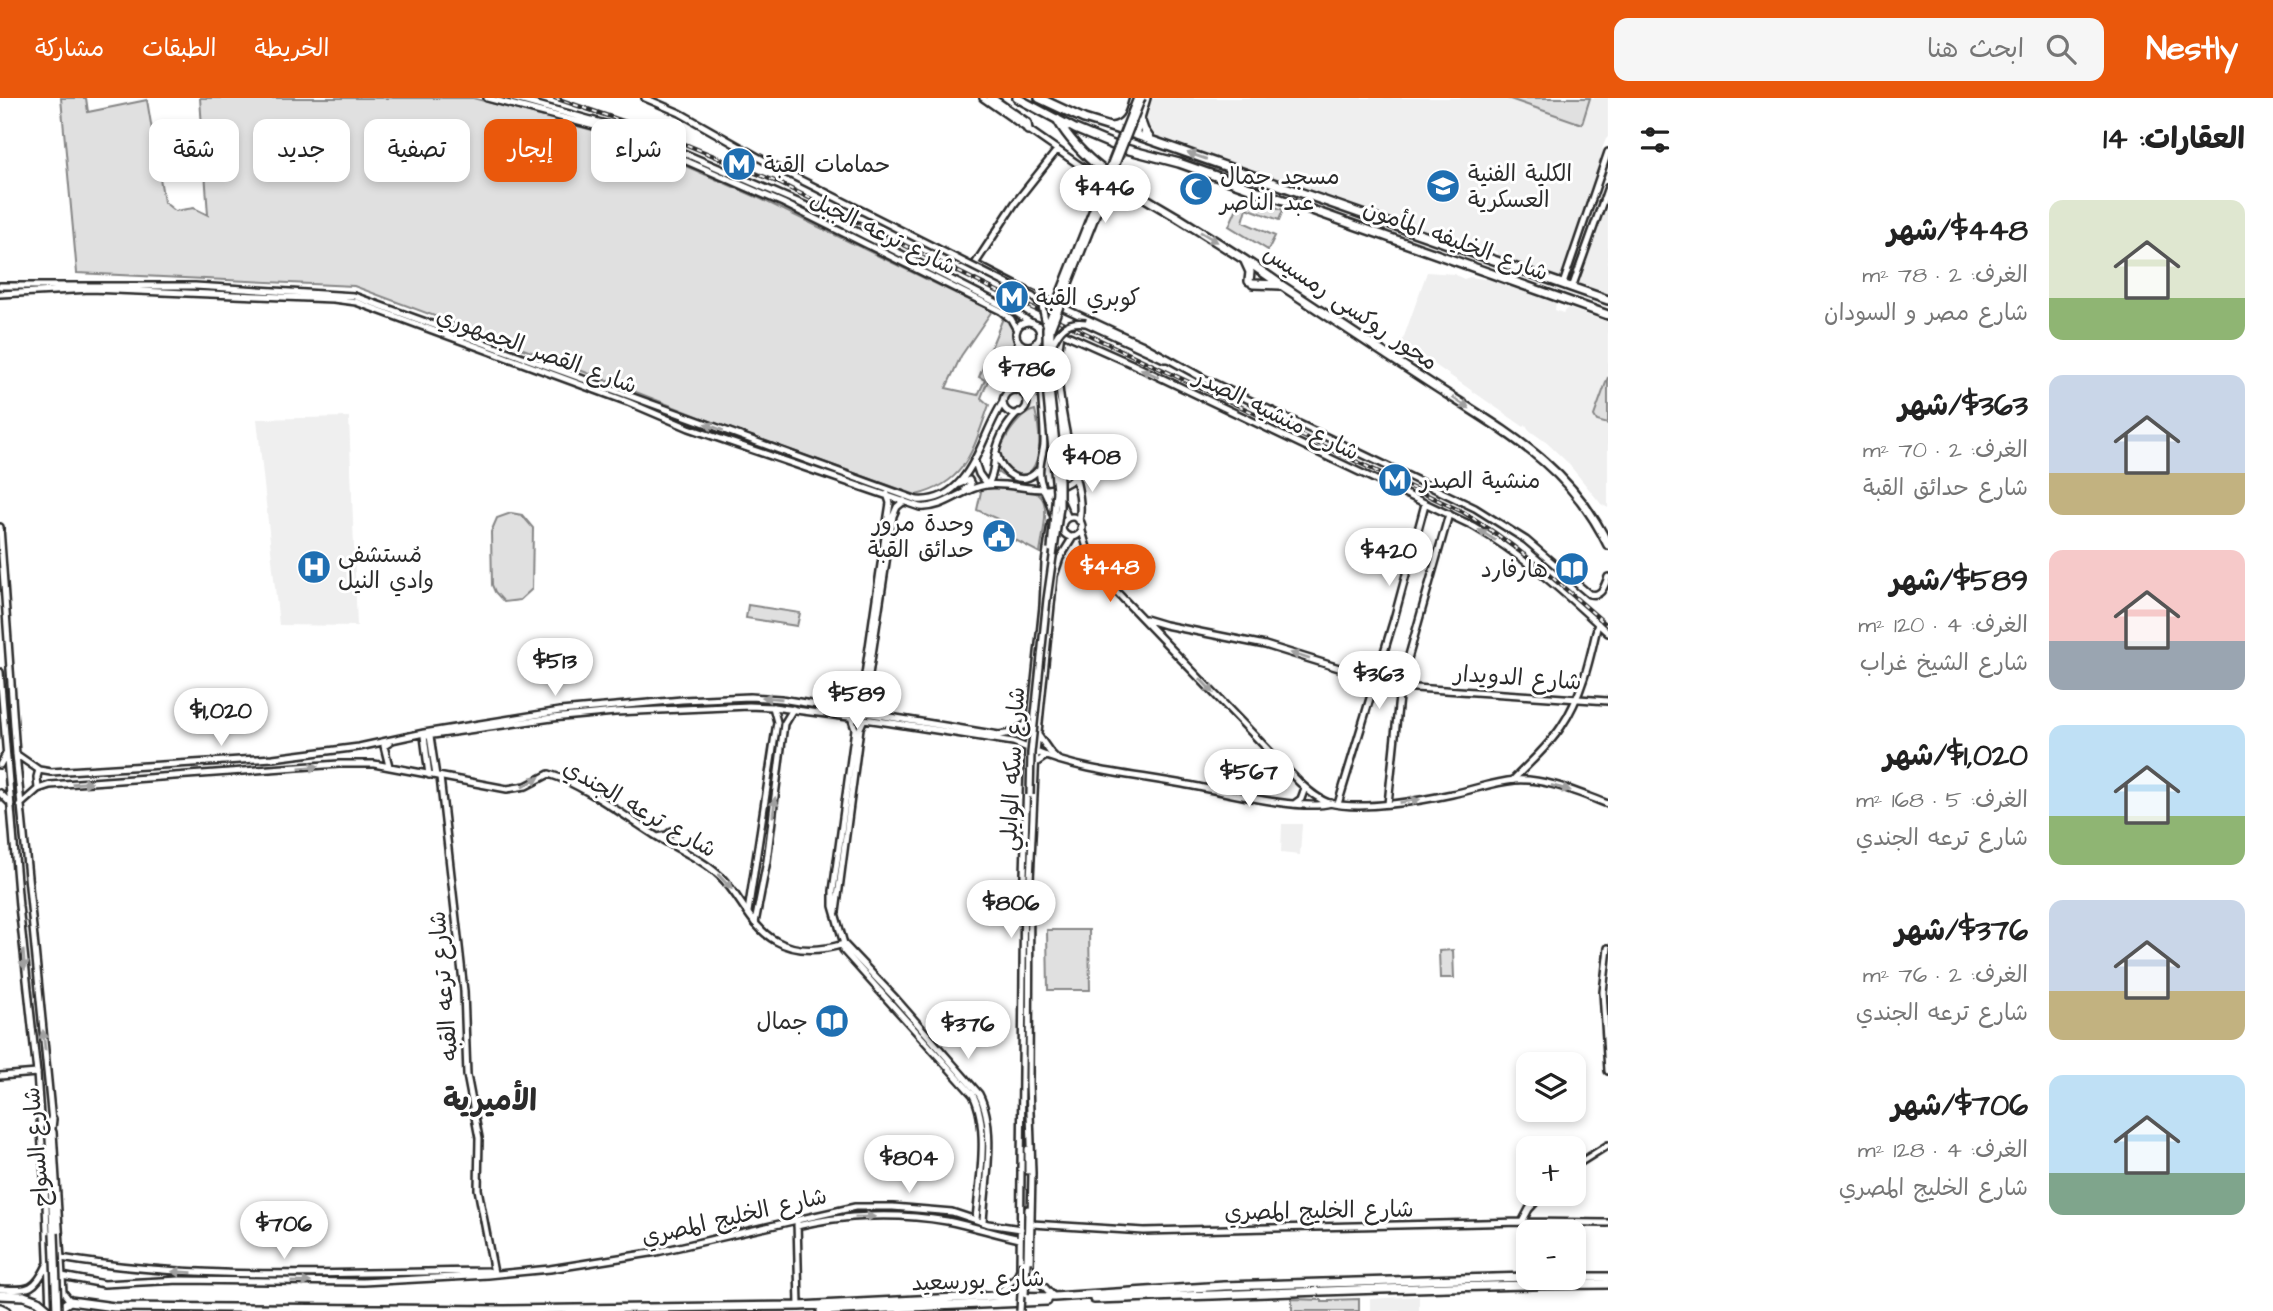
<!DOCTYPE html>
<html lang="ar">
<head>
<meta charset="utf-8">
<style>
	:root { --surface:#fff; --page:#f6f6f6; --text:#222; --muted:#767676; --accent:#ea580c }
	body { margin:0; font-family:"Architects Daughter","Playpen Sans Arabic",sans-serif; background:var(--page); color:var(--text); direction:rtl; height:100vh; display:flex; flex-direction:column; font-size:26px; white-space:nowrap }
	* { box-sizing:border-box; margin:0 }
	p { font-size:23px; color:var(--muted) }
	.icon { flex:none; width:38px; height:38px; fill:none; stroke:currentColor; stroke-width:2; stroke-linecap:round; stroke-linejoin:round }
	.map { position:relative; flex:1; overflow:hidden; direction:ltr }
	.drawer { display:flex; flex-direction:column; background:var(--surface); width:665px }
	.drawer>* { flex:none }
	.hud { position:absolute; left:21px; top:21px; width:665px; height:63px; direction:rtl; display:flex; gap:14px }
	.fabs { position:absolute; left:1516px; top:954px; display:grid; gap:14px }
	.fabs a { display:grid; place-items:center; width:70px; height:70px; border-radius:14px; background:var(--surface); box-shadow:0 4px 10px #0003; font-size:35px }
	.price { position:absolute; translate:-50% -60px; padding:0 16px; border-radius:24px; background:#fff; color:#222; font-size:23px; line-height:46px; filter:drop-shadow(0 2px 4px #0008) }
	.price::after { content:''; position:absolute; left:50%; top:42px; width:21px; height:16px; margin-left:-10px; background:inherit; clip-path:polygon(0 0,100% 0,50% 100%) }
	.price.on { background:var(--accent); color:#fff }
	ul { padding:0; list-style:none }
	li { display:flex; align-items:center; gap:21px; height:175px; padding:0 28px }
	li span { display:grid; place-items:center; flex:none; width:196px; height:140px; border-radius:14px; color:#555 }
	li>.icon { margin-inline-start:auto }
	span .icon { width:84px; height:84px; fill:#fffc; stroke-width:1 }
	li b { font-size:30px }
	h2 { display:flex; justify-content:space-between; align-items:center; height:84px; padding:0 28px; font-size:30px }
	.chip { padding:0 24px; border-radius:14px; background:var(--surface); box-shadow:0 4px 10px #0003; font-size:24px; line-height:63px }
	.chip.on { background:var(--accent); color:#fff }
	header { display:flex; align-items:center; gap:42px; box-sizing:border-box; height:98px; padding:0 35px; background:var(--accent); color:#fff }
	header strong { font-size:33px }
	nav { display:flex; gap:38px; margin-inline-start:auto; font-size:24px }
	.search { width:490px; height:63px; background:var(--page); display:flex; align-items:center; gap:18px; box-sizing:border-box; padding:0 24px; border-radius:14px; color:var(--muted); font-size:26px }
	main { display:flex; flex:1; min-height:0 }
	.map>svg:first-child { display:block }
	.built { fill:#efefef }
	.green { fill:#e0e0e0; stroke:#868686; stroke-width:2 }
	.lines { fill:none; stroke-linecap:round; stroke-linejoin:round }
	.tertiary-casing { stroke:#2b2b2b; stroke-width:10 }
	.secondary-casing { stroke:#2b2b2b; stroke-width:10 }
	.primary-casing { stroke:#2b2b2b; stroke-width:12 }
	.tertiary { stroke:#fff; stroke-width:5 }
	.secondary { stroke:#fff; stroke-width:5 }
	.primary { stroke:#fff; stroke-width:7 }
	.rail-casing { stroke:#2b2b2b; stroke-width:4.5 }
	.rail { stroke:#fff; stroke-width:2; stroke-dasharray:5; stroke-linecap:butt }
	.secondary-bridge-casing { stroke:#2b2b2b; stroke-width:10; stroke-linecap:butt }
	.primary-bridge-casing { stroke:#2b2b2b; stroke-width:12; stroke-linecap:butt }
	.secondary-bridge { stroke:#fff; stroke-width:5 }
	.primary-bridge { stroke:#fff; stroke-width:7 }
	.oneway { fill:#a0a0a0 }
	.labels { text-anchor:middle; stroke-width:6; stroke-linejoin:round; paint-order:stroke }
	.poi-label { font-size:23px; fill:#2b2b2b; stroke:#fff; text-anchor:start }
	.street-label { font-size:23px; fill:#2b2b2b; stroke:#fff }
	.district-label { font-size:30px; font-weight:bold; fill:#2b2b2b; stroke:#fff }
</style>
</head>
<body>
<header>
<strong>Nestly</strong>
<div class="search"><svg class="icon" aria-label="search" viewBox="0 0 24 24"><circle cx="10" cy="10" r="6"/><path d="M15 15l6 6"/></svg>ابحث هنا</div>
<nav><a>الخريطة</a><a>الطبقات</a><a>مشاركة</a></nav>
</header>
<main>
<section class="drawer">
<h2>العقارات: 14<svg class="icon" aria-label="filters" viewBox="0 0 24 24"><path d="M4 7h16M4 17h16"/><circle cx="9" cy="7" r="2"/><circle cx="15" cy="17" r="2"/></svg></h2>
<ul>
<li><span style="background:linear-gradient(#dfe7d0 70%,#8fb573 0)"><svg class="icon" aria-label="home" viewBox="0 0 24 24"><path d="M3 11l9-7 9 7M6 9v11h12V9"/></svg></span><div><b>$448/شهر</b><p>الغرف: 2 · 78 m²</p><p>شارع مصر و السودان</p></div></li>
<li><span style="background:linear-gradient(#c9d6e8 70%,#c2b280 0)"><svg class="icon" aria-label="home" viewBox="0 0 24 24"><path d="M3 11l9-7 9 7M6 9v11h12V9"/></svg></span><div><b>$363/شهر</b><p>الغرف: 2 · 70 m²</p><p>شارع حدائق القبة</p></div></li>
<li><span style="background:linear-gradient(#f6c9c9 65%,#9aa5b1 0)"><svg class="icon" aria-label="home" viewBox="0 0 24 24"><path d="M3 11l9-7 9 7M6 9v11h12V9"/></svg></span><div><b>$589/شهر</b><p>الغرف: 4 · 120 m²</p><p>شارع الشيخ غراب</p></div></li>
<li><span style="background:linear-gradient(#bfe0f5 65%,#8fb573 0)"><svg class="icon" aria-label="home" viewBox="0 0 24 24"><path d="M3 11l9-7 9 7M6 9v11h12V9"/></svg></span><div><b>$1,020/شهر</b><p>الغرف: 5 · 168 m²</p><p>شارع ترعه الجندي</p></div></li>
<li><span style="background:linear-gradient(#c9d6e8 65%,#c2b280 0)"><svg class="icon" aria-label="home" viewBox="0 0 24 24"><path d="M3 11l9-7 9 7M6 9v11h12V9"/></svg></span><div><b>$376/شهر</b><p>الغرف: 2 · 76 m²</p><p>شارع ترعه الجندي</p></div></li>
<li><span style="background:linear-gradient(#bfe0f5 70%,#7fa58c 0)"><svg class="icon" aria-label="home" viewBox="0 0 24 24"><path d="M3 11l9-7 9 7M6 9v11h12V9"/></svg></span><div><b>$706/شهر</b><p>الغرف: 4 · 128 m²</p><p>شارع الخليج المصري</p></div></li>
</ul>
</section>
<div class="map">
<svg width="1608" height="1213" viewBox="0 0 1608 1213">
	<rect width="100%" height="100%" fill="#fff"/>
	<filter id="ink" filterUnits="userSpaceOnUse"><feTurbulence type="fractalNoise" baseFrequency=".0143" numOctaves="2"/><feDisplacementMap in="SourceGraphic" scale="14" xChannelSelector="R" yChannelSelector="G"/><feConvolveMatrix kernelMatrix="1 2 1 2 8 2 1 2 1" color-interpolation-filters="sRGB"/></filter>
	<g filter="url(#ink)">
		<path class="built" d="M1150 0H1608V39L1606 41 1602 51 1604 54 1560 180 1498 159V154L1492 152 1489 155 1458 144 1455 140 1438 134 1431 135 1148 37 1143 25Z
			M1608 102V197L1579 187Z
			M1427 174 1454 176 1464 181 1470 179 1493 182 1556 204 1555 212 1563 215 1567 210 1608 224V410L1601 406 1567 364 1547 345 1529 332 1526 327 1524 329 1402 244Z
			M349 319 357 528 279 527 257 321Z
			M1282 726H1302L1300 757 1281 755Z
			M1419 1198V1213H1370V1201Z"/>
		<path class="green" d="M61 0H86L88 14 147 2 164 104 175 113 194 110 208 117 200 0H473L622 40 761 101 992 213 961 258 946 290 978 297 985 282 979 279 1003 220 1015 226 1017 238 1002 273 991 275 981 300 989 307C973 351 967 385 916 397L715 325 577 271 354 188 77 175Z
			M1507 0H1590L1582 26Z
			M1243 96 1283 112 1279 122 1247 110 1243 124 1275 138 1268 152 1229 128Z
			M1608 279V326L1597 323 1594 318Z
			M1035 312C1040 332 1046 375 1017 380 1008 381 1003 379 996 373 993 355 1017 315 1035 312Z
			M982 389C1047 393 1052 386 1040 455L998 433 1002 423 977 412Z
			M511 415 522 417 533 430 532 491 520 502 504 504 495 494 492 487 491 434 497 420Z
			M748 507 800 515 797 528 746 520Z
			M1047 832H1089L1090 892H1048Z
			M1453 852 1454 880H1440L1439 853Z
			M1359 1201V1213H1292V1201L1322 1202V1204H1329V1202Z"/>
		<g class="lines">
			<g class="tertiary-casing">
				<path id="tertiary" d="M983 0 1105 85
					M1057 52 1015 105 975 166 1027 193 1141 246 1201 279 1475 410 1526 442 1589 496C1602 499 1604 489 1608 479
					M1563 186 1608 54
					M1572 190 1608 89
					M1036 654C1081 673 1135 677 1183 686 1218 692 1299 714 1331 705
					M440 679 464 893 467 977 479 1040 478 1091 494 1175
					M1513 682C1529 665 1548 649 1561 629 1582 598 1590 561 1598 525
					M1294 706 1301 701 1305 690
					M1338 706 1394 521 1425 406
					M1388 706 1400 589 1449 416
					M748 814 777 624 773 609
					M755 825 767 763 784 626 793 611
					M1608 850 1603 894 1608 973
					M0 978 37 975
					M1573 1069 1608 1047
					M1522 1124 1529 1111 1543 1096
					M1032 1126 1144 1133 1522 1124 1608 1125
					M61 1160C203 1184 345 1174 488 1173L494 1175
					M62 1178 104 1186 180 1182 363 1184 488 1177 550 1171 657 1154 797 1122"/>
			</g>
			<g class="secondary-casing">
				<path id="secondary" d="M487 0 602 30 638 42 783 105 1001 213 1011 221 1017 232
					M512 0 627 32 651 41 807 108 1015 214 1030 224
					M645 0 680 15 779 71 936 150
					M1111 28C1127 26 1129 14 1133 0
					M1136 37 1147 0
					M0 188H195L354 198 917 402C971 406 980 338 1003 304
					M0 196 91 191 333 201 356 204 628 304 689 330 920 409C945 411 962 390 986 387 1017 383 1050 403 1075 379
					M1016 236a12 12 0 1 1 24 0a12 12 0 1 1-24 0Z
					M1086 225 1164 261H1168
					M1035 226 1065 236 1130 265 1473 428C1523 457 1566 496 1608 535
					M1061 234C1053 281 1063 318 1072 364 1076 383 1083 403 1079 423
					M1045 257C1037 290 1045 314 1044 346 1043 357 1038 368 1040 379 1041 392 1051 401 1052 415
					M1003 304a12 12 0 1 1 24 0a12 12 0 1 1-24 0Z
					M1052 294C1061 317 1059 343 1070 365
					M1006 296 1017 262 1018 242
					M1023 296C1024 277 1037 264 1036 244
					M997 357C1002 377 1023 390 1038 372
					M975 364 979 376 987 387
					M988 386C995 375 993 366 996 354 999 339 1008 324 1019 314
					M957 387 969 382 971 386 965 391
					M1047 392 1061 404 1068 420
					M1062 429a10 10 0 1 1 20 0a10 10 0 1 1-20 0Z
					M0 429 16 656 52 1024
					M1081 430 1088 453 1111 488 1299 684C1308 692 1317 701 1329 705 1361 713 1420 703 1452 696 1473 692 1493 684 1515 682 1546 680 1579 695 1608 706
					M1046 483 1051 451
					M1145 521 1165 527 1265 547 1400 589 1608 603
					M0 574 19 808 37 975 46 1106 50 1213
					M854 611 861 604 888 418 890 405 887 396
					M871 615 865 603 893 418 897 409 904 403
					M851 619 855 631 833 793V808L844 846 843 852 973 997C990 1030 979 1086 976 1121
					M1038 637 1050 654 1058 662
					M424 638 429 677
					M426 638 552 620 615 614 749 608 773 609 879 623 1013 644 1030 651
					M430 638 436 678
					M389 645 384 648 389 668
					M16 656 39 672 51 674 273 660 359 649 424 635 560 613 682 602 750 599 781 601 999 637 1012 635 1030 624
					M1036 665 1046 658
					M0 667 6 656
					M38 691 37 679 39 672
					M0 695 10 705
					M20 707 38 691 50 687 339 666H374L507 691 526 688 549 676C582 686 626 719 656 738 677 751 702 761 720 778 741 798 750 829 776 843 797 855 821 853 844 846
					M658 739 667 737 672 733
					M836 814 860 630 864 621
					M844 846 896 901 979 996C997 1030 985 1086 983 1124
					M53 1034 63 1194 70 1203
					M1028 1051V1073
					M797 1128C845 1116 899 1115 947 1123 972 1128 996 1136 1020 1141
					M1027 1164 1028 1111
					M0 1191C28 1192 34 1194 47 1167
					M996 1198 1017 1178 1020 1171 1024 777 1028 649 1043 508 1045 465 1051 425
					M1054 1199 1033 1177 1030 1168 1032 1075 1029 985 1030 782 1036 654 1054 478 1060 460 1073 439
					M799 1208 797 1122 855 1109H893L952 1114 988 1126 1021 1131"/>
			</g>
			<g class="primary-casing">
				<path id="primary" d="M991 0 1027 25 1028 32
					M1017 0 1075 31 1118 49 1179 65 1608 217
					M1039 0 1084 21 1136 37 1608 202
					M1057 21C1084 68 1132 92 1177 119 1212 141 1247 162 1281 187 1331 220 1382 254 1433 287 1504 333 1570 367 1608 447
					M1140 21 1144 32 1150 41
					M1245 163 1250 174 1249 183
					M1253 186 1280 187
					M52 1021 50 1040 54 1135
					M1573 1179H1608
					M0 1197 24 1198
					M1094 1201C1266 1196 1437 1187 1608 1186
					M0 1210 6 1213
					M56 1212 70 1203 114 1209 505 1212 799 1208 996 1198 1054 1199 1224 1188 1528 1179
					M821 1213 1047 1203"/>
			</g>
			<use href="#tertiary" class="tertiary"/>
			<use href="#secondary" class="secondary"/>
			<use href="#primary" class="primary"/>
			<g class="rail-casing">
				<path id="rail" d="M555 0 658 35 777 84 1011 200 1463 414C1516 446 1561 487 1608 528"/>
			</g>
			<use href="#rail" class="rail"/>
			<g class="secondary-bridge-casing">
				<path id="secondary-bridge" d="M936 150 1033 199 1042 208 1046 226
					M1051 249C1059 232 1065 222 1086 225
					M1051 451 1056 393 1047 299 1046 230 1137 0
					M1030 697 1031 655 1047 501 1060 409V382L1050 291 1051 231 1142 0
					M1025 1196 1027 1164
					M1020 1213 1023 1163"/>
			</g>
			<g class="primary-bridge-casing">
				<path id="primary-bridge" d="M54 1135 57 1213
					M24 1198 38 1203 50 1213"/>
			</g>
			<use href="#secondary-bridge" class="secondary-bridge"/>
			<use href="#primary-bridge" class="primary-bridge"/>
		</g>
		<defs><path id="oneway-solid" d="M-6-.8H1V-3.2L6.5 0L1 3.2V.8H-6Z" transform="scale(1.75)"/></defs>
		<g class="oneway">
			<use href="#oneway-solid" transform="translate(1197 58) rotate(-161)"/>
			<use href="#oneway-solid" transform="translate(1209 139) rotate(31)"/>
			<use href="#oneway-solid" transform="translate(1150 275) rotate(-155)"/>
			<use href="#oneway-solid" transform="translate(1461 305) rotate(33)"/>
			<use href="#oneway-solid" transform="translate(714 329) rotate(-159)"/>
			<use href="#oneway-solid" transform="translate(1487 437) rotate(-148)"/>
			<use href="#oneway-solid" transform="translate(1300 558) rotate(-162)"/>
			<use href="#oneway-solid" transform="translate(1207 588) rotate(47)"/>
			<use href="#oneway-solid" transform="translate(772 600) rotate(-175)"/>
			<use href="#oneway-solid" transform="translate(309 669) rotate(-5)"/>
			<use href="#oneway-solid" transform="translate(531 684) rotate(-30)"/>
			<use href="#oneway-solid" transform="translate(82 685) rotate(-4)"/>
			<use href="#oneway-solid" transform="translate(1561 690) rotate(15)"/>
			<use href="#oneway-solid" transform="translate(1410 703) rotate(-9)"/>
			<use href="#oneway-solid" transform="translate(774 709) rotate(-83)"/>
			<use href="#oneway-solid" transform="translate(725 784) rotate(47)"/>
			<use href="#oneway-solid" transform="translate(24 862) rotate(85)"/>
			<use href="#oneway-solid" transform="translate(44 942) rotate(-96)"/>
			<use href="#oneway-solid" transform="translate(865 1119) rotate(-1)"/>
			<use href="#oneway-solid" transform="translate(182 1174) rotate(-177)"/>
			<use href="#oneway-solid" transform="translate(301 1184) rotate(1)"/>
		</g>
	</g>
	<defs>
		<g id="metro-disc" transform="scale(1.75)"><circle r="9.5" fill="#1f6fb2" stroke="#fff"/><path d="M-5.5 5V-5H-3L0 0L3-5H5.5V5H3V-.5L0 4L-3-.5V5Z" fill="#fff"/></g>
		<g id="university-disc" transform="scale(1.75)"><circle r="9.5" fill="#1f6fb2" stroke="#fff"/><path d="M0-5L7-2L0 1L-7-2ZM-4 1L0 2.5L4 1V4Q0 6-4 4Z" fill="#fff"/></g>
		<g id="mosque-disc" transform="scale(1.75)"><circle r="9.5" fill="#1f6fb2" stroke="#fff"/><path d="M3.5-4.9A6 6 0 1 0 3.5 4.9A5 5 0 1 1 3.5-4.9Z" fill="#fff"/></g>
		<g id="civic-disc" transform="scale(1.75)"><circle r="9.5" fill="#1f6fb2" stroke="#fff"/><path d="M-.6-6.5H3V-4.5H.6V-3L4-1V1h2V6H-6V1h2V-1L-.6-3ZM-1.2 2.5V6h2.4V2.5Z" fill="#fff"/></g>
		<g id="hospital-disc" transform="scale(1.75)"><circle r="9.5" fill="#1f6fb2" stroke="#fff"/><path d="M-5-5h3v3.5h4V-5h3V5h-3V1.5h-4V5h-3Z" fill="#fff"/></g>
		<g id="library-disc" transform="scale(1.75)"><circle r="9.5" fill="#1f6fb2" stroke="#fff"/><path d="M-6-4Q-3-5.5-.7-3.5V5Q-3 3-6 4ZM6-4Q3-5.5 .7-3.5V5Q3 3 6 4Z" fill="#fff"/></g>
	</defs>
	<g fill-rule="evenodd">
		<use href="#metro-disc" x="739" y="66"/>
		<use href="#university-disc" x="1443" y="88"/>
		<use href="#mosque-disc" x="1196" y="91"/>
		<use href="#metro-disc" x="1012" y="199"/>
		<use href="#metro-disc" x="1395" y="382"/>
		<use href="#civic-disc" x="999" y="438"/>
		<use href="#hospital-disc" x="314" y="469"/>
		<use href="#library-disc" x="1572" y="471"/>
		<use href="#library-disc" x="832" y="923"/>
	</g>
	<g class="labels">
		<g class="poi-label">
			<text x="764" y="74">حمامات القبة</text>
			<text x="1468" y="83">الكلية الفنية<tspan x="1468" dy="26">العسكرية</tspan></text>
			<text x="1220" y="86">مسجد جمال<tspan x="1220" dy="26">عبد الناصر</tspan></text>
			<text x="1036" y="207">كوبري القبة</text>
			<text x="1420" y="390">منشية الصدر</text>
			<text x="974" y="433" text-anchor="end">وحدة مرور<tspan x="974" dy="26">حدائق القبة</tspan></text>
			<text x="338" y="464">مُستشفى<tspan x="338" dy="26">وادي النيل</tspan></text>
			<text x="1548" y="479" text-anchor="end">هارفارد</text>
			<text x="808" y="931" text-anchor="end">جمال</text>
		</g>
		<g class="street-label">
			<text transform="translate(883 135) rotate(26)" y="8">شارع ترعه الجبل</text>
			<text transform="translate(1456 142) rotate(20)" y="8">شارع الخليفه المأمون</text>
			<text transform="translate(1351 209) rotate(34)" y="8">محور روكسى رمسيس</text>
			<text transform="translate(537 252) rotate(20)" y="8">شارع القصر الجمهوري</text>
			<text transform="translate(1277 316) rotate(26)" y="8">شارع منشيه الصدر</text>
			<text transform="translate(1518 579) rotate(4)" y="8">شارع الدويدار</text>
			<text transform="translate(1012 671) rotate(-87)" y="8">شارع سكه الوايلي</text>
			<text transform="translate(640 710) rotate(30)" y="8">شارع ترعه الجندي</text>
			<text transform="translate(443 888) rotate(-95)" y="8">شارع ترعه القبه</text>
			<text transform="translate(36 1049) rotate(-95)" y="8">شارع السواح</text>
			<text transform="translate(1319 1112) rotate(-1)" y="8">شارع الخليج المصري</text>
			<text transform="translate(734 1118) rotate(-13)" y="8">شارع الخليج المصري</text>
			<text transform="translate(978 1182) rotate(-2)" y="8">شارع بورسعيد</text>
		</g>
		<g class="district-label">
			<text x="490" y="1012">الأميرية</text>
		</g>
	</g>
</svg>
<div class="fabs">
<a><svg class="icon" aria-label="layers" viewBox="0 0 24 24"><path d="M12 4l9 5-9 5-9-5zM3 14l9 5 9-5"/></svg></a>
<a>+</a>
<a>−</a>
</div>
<b class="price" style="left:1105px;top:127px">$446</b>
<b class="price" style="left:1027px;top:308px">$786</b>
<b class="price" style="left:1092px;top:396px">$408</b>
<b class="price" style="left:1389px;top:490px">$420</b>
<b class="price on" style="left:1110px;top:506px">$448</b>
<b class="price" style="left:555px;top:600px">$513</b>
<b class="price" style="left:1379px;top:613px">$363</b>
<b class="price" style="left:857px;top:633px">$589</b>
<b class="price" style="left:221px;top:650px">$1,020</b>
<b class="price" style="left:1249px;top:711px">$567</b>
<b class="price" style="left:1011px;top:842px">$806</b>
<b class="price" style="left:968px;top:963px">$376</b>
<b class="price" style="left:909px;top:1097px">$804</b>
<b class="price" style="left:284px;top:1163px">$706</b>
<div class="hud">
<a class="chip">شراء</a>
<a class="chip on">إيجار</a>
<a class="chip">تصفية</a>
<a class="chip">جديد</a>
<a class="chip">شقة</a>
</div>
</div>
</main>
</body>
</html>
